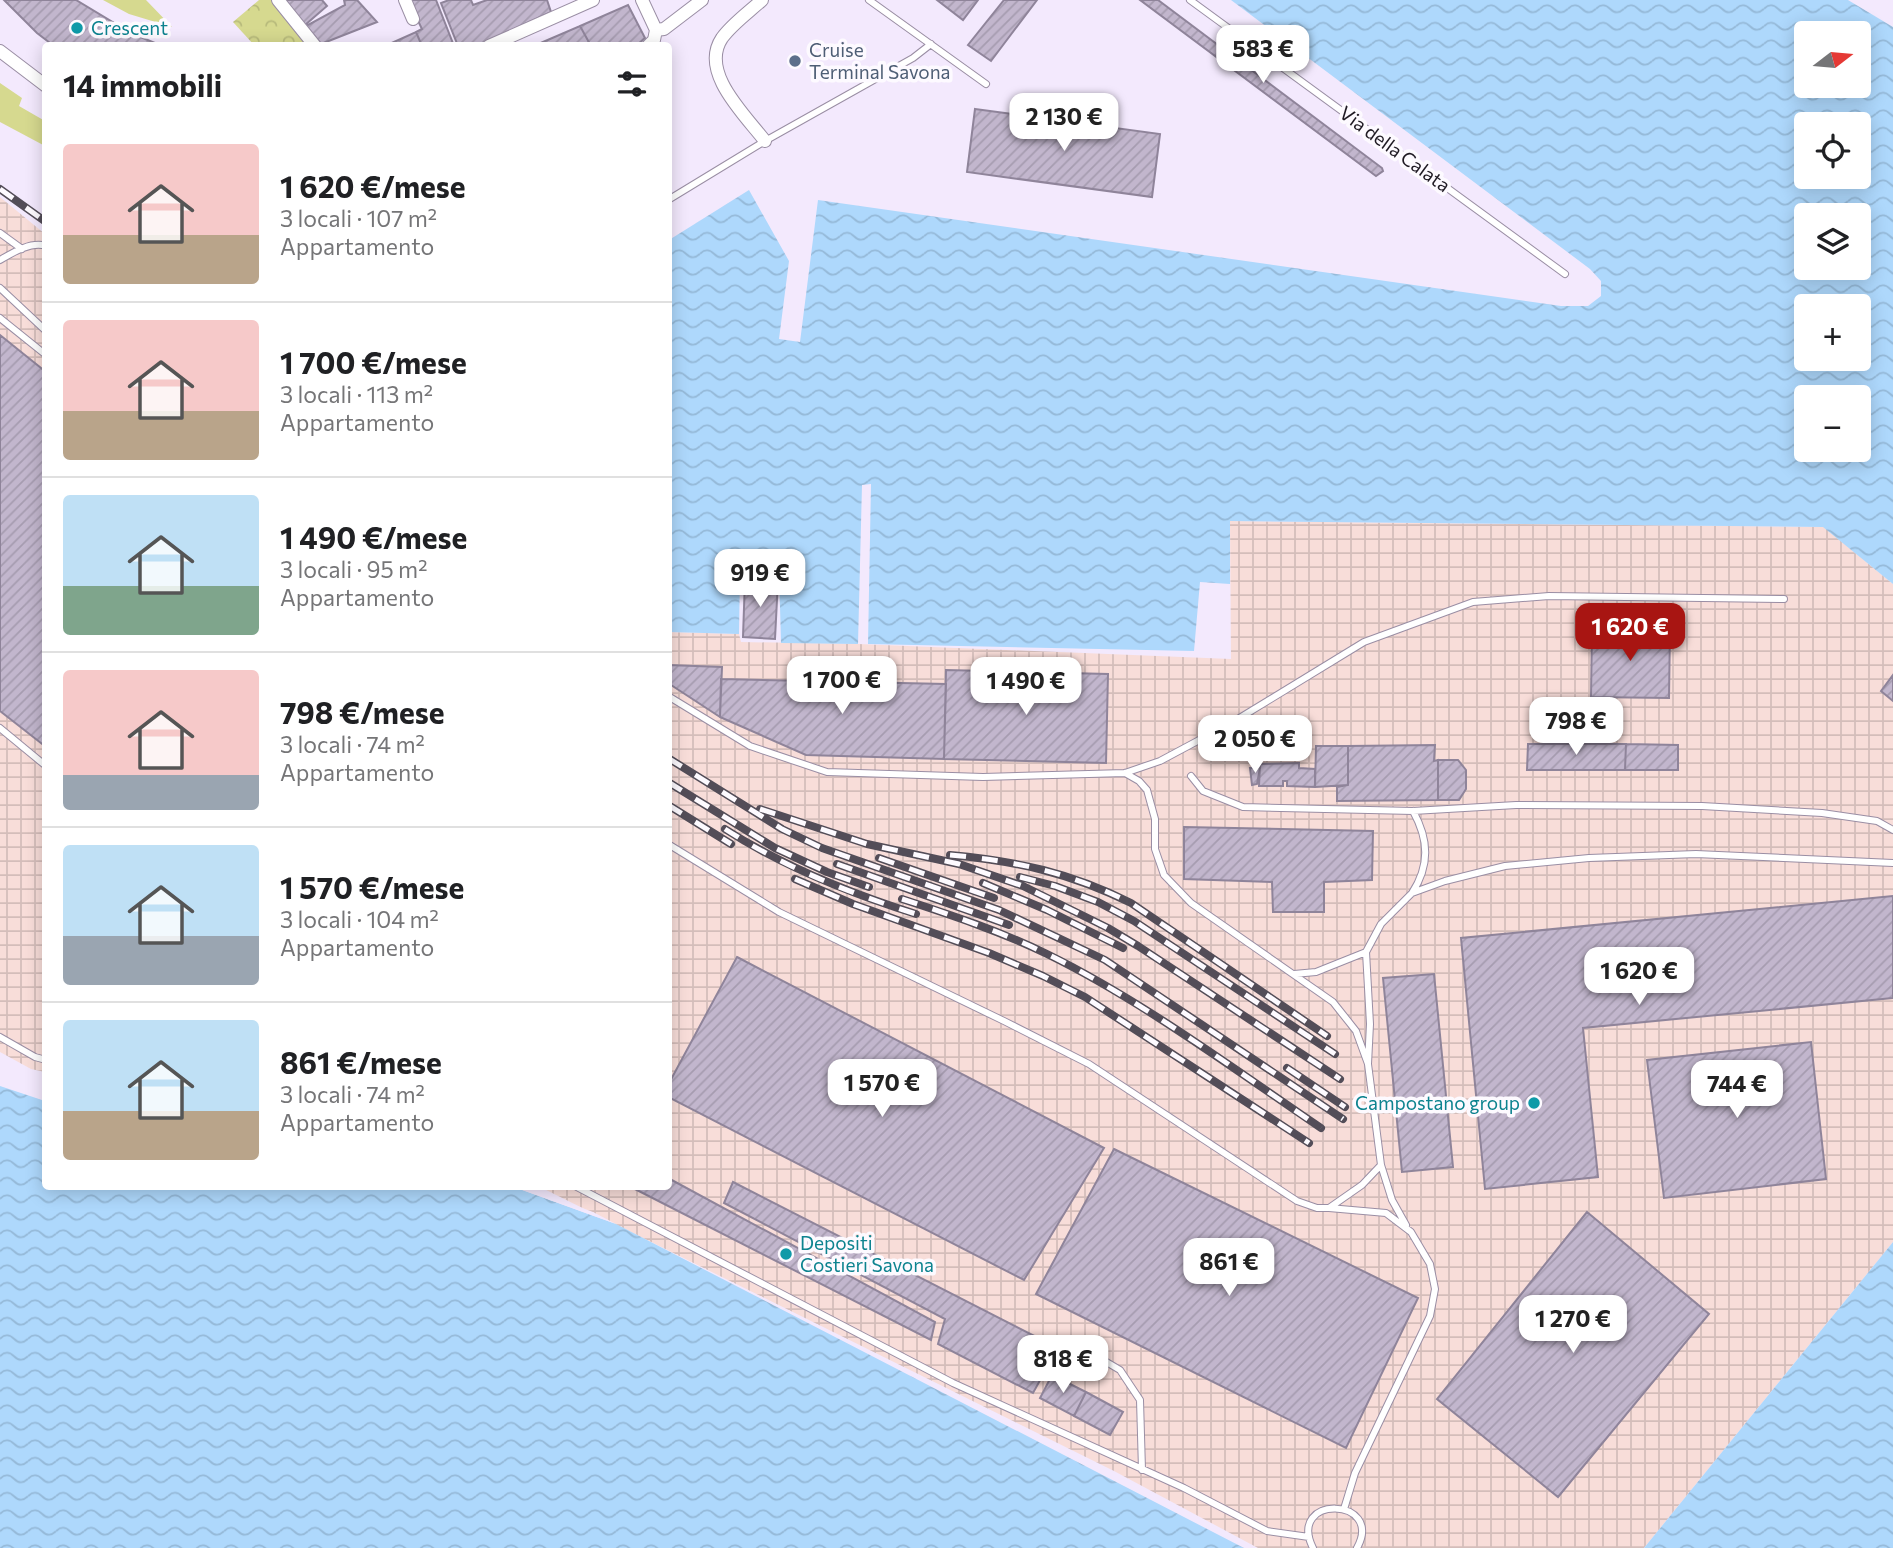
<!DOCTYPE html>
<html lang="it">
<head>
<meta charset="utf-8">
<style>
	:root { --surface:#fff; --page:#f2f2f2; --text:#202124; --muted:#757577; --line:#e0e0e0; --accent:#a81512 }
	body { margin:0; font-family:Commissioner,sans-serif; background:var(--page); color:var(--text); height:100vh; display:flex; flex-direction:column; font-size:26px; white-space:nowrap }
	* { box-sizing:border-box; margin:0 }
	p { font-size:23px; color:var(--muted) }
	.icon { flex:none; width:38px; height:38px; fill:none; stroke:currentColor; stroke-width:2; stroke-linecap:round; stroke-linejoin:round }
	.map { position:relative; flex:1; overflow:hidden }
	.sheet { position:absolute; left:42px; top:42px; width:630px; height:1148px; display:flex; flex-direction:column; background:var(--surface); border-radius:7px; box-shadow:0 4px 18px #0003 }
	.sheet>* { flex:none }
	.needle { width:46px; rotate:74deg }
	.fabs { position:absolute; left:1794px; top:21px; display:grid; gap:14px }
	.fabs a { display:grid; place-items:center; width:77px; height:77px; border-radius:7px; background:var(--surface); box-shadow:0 4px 18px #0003; font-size:35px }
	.price { position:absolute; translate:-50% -60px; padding:0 16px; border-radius:14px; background:#fff; color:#222; font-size:23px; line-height:46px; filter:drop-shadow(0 2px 4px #0008) }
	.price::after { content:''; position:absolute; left:50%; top:42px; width:21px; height:16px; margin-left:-10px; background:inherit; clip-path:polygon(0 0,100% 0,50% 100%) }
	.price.on { background:var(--accent); color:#fff }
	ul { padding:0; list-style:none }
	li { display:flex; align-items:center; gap:21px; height:175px; padding:0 21px }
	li+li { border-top:2px solid var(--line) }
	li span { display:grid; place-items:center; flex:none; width:196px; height:140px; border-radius:7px; color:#555 }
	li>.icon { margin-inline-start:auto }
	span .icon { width:84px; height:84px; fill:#fffc; stroke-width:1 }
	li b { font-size:30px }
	h2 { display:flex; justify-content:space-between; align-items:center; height:84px; padding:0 21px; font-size:30px }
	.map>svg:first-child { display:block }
	.industrial { fill:url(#industrial-grid) }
	.green { fill:#d6d98f }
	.park { fill:url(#park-crowns) }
	.water { fill:url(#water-waves); fill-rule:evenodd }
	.pier { fill:#f3e9fd }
	.building { fill:url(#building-hatch); stroke:#8f849a; stroke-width:2 }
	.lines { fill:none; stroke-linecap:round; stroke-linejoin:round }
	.lane-casing { stroke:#9a8ea4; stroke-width:8 }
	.street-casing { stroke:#9a8ea4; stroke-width:14 }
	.lane { stroke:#fff; stroke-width:6 }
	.street { stroke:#fff; stroke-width:12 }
	.rail-casing { stroke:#534d58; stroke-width:8 }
	.rail { stroke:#fdfaff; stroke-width:5; stroke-dasharray:16; stroke-linecap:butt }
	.culture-dot { fill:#0f9aa8; stroke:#fdfaff; stroke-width:2.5 }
	.service-dot { fill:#5c6f8a; stroke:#fdfaff; stroke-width:2.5 }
	.labels { text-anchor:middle; stroke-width:7; stroke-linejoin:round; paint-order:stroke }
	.culture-label { font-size:19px; fill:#0d838f; stroke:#fdfaff; text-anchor:start }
	.service-label { font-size:19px; fill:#4e5e75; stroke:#fdfaff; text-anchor:start }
	.street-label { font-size:19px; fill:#1f1a23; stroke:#fdfaff }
</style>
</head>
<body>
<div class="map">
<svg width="1893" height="1548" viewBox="0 0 1893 1548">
	<defs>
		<pattern id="industrial-grid" width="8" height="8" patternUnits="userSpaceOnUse" patternTransform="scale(1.75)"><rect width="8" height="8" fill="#f8ddd9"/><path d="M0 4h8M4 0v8" fill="none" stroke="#d4bdba"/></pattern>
		<pattern id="park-crowns" width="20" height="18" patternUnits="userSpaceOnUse" patternTransform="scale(1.75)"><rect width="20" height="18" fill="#d6d98f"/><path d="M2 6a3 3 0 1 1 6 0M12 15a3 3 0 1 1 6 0" fill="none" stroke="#b7ba7b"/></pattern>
		<pattern id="water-waves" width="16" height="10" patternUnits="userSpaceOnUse" patternTransform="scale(1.75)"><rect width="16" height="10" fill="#aed8fc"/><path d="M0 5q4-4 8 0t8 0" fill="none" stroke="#95b9d8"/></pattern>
		<pattern id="building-hatch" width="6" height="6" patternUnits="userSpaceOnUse" patternTransform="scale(1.75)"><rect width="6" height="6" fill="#c2b6cd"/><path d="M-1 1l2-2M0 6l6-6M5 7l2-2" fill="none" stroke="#a69cb0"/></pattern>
	</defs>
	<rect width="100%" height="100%" fill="#f3e9fd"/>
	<path class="industrial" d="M0 197 45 234V1072L31 1069 0 1052Z
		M1230 521 1824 527 1893 584V1242L1644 1548H1258L1114 1471 540 1187 668 1186 669 632 739 634 741 642 858 644 1231 659Z"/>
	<path class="green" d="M103 0H146L172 27 129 14Z
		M0 83 22 98 19 106 45 121V146L0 122Z"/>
	<path class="park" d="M259 0H272L308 45H254L233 22Z"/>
	<path class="water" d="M1231 0H1850L1893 25V584L1823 527 1230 521V584L1200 582 1194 651 868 644 871 484 862 485 858 644 781 643 779 570H740L739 634 669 632V240L749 190 789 261 779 339 800 342 818 200 1561 306H1588L1601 296V281L1590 269ZM1806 33H1858V86H1806ZM1806 124H1858V177H1806ZM1806 215H1858V268H1806ZM1806 306H1858V359H1806ZM1806 397H1858V450H1806Z
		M0 1086 45 1101 46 1186 514 1187 616 1224 1244 1548H0Z
		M1893 1242V1548H1644Z"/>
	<path class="pier" d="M1848 0H1857L1893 21V27Z
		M523 1186 593 1212 616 1224 514 1187Z"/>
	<path class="building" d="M4 0H76L131 33 162 46H54L37 33Z
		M284 0H322L327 6 305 25Z
		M344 0H357L377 22 321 44 306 26 345 5Z
		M408 0H436L454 46H422L416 32 422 29Z
		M449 0H471L473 5 487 0H547L551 12 477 46H458L441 3Z
		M937 0H978L963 20Z
		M1004 0H1037L991 61 968 45Z
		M1140 0H1158L1382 168 1383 171 1376 176Z
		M628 5 645 38 636 46H591L580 26Z
		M580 26 591 46 536 45Z
		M416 32 422 46H385Z
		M975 109 1160 134 1152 197 967 172Z
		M0 335 46 372V747L0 711Z
		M745 579 778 580 775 639 743 637Z
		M1592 628 1670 629 1669 698 1591 697Z
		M668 665 722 667 720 717 668 683Z
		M946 670 1108 674 1106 763 944 759Z
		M1893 675V701L1881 691Z
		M721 679 946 684 944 759 806 755 720 717Z
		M1528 744H1626L1625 770H1527Z
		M1626 744 1678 745V770H1625Z
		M1435 745 1434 761 1438 760V800L1337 801V787L1348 785V746Z
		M1316 746H1348V785L1315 787Z
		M1438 760H1458L1466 770V789L1459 800H1438Z
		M1299 763V768L1315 769V787L1287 786V781H1283V786H1259L1260 764Z
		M1250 768H1260L1257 784 1252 785Z
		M1184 827 1373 831 1372 880 1324 882V912H1273L1272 882 1184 879Z
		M1893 896V998L1583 1028 1598 1177 1485 1189 1461 938Z
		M737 957 1104 1148 1024 1280 668 1097V1085Z
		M1434 974 1453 1167 1402 1172 1383 978Z
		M1811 1042 1826 1179 1664 1198 1647 1060Z
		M1114 1149 1418 1298 1346 1448 1036 1294Z
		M668 1178 935 1322 931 1340 629 1186H668Z
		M733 1182 1058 1348 1033 1393 938 1344 945 1319 724 1203Z
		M1587 1212 1709 1314 1558 1497 1437 1399Z
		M1052 1375 1086 1392 1074 1416 1040 1398Z
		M1086 1392 1123 1412 1110 1435 1074 1416Z"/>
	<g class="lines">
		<g class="lane-casing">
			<path id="lane" d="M869 0 986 84
				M1190 0 1565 274
				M668 200 765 141 913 58 931 44
				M0 233 22 249
				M0 260C12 253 31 241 46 246
				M0 288 46 331
				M0 318 46 355
				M668 696 750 746 827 772 983 777 1125 773 1160 761 1233 722 1364 642 1473 602 1549 596 1784 599
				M0 728 46 766
				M1125 773 1139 781 1147 790 1155 819V849L1164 875 1191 903 1333 1002 1356 1031 1368 1064 1370 1024 1366 952
				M1191 776 1203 791 1243 807 1413 811 1516 805 1702 806 1822 813 1877 821 1893 830
				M668 844 779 912 1004 1021 1089 1064 1297 1201 1317 1208H1329
				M1412 893C1430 865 1429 840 1413 811
				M1294 974 1316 972 1366 952 1381 924 1412 893 1445 881 1505 866 1589 858 1696 854 1893 863
				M0 1037 35 1057 46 1060
				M1381 1165 1392 1200 1406 1225
				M575 1186 953 1383 1184 1488 1267 1531 1309 1537
				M1086 1350 1120 1370 1140 1400 1142 1470
				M1344 1509 1355 1473 1430 1316 1435 1289 1430 1264 1411 1232 1386 1213 1329 1208 1362 1185 1381 1165 1368 1064
				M1313 1548C1286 1494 1385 1497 1357 1548"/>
		</g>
		<g class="street-casing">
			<path id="street" d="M278 0 315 46
				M405 0 413 19
				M642 0 656 30 664 29 702 0
				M762 0C749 12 732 24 722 38 699 72 745 115 765 141
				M489 46 593 0
				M648 46 654 40 656 30
				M0 51 46 86"/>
		</g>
		<use href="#lane" class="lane"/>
		<use href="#street" class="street"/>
		<g class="rail-casing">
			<path id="rail" d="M0 189 46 222
				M668 758 782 829 822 848 999 910 1105 960 1343 1119
				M668 782 775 848 827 872 869 887
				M668 805 731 844
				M760 809 867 844 959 864 1023 886 1108 928 1138 946 1340 1079
				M725 829C784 867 849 893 916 914
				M950 855C1017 861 1071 873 1131 903L1327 1036
				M879 858 994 898
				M837 864 1009 925
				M1020 877 1055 886 1098 902 1134 921 1335 1054
				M795 879 853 904 989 953 1043 976 1085 997 1309 1143
				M983 883 1047 910 1123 948
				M902 899C951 915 1000 931 1047 954 1141 1000 1234 1069 1321 1128
				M1287 1068 1345 1107"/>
		</g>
		<use href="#rail" class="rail"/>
	</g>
	<g class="culture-dot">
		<circle cx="77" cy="28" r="7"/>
		<circle cx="1534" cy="1103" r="7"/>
		<circle cx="786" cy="1254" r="7"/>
	</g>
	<circle class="service-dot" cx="795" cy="61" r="7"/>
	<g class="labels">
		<g class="culture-label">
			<text x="91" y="35">Crescent</text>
			<text x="1520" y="1110" text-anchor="end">Campostano group</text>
			<text x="800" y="1250">Depositi<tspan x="800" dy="22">Costieri Savona</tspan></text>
		</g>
		<g class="service-label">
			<text x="809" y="57">Cruise<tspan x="809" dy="22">Terminal Savona</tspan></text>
		</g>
		<g class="street-label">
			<text transform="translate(1395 149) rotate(36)" y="7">Via della Calata</text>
		</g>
	</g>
</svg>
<div class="fabs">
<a><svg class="needle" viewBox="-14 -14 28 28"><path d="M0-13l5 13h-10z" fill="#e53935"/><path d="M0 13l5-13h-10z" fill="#757577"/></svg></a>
<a><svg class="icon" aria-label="locate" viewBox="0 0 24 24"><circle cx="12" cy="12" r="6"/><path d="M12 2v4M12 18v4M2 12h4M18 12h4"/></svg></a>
<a><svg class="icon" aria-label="layers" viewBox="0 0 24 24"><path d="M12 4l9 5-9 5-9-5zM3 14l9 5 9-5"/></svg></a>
<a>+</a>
<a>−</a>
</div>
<b class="price" style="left:1263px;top:85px">583 €</b>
<b class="price" style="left:1064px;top:153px">2 130 €</b>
<b class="price" style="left:760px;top:609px">919 €</b>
<b class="price on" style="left:1630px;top:663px">1 620 €</b>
<b class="price" style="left:842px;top:716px">1 700 €</b>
<b class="price" style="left:1026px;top:717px">1 490 €</b>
<b class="price" style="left:1576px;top:757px">798 €</b>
<b class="price" style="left:1255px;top:775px">2 050 €</b>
<b class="price" style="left:1639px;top:1007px">1 620 €</b>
<b class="price" style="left:882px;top:1119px">1 570 €</b>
<b class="price" style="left:1737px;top:1120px">744 €</b>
<b class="price" style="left:1229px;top:1298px">861 €</b>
<b class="price" style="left:1573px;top:1355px">1 270 €</b>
<b class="price" style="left:1063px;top:1395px">818 €</b>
<section class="sheet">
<h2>14 immobili<svg class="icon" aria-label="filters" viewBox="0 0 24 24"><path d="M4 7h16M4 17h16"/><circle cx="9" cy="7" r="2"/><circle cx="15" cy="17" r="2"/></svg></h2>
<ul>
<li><span style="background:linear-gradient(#f6c9c9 65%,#b9a48a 0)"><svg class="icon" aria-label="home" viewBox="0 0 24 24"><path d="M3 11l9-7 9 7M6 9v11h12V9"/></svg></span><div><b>1 620 €/mese</b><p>3 locali · 107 m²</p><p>Appartamento</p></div></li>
<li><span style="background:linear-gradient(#f6c9c9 65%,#b9a48a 0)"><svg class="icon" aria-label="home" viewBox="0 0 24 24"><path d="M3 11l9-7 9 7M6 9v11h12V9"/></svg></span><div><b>1 700 €/mese</b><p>3 locali · 113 m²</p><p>Appartamento</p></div></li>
<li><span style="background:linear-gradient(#bfe0f5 65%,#7fa58c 0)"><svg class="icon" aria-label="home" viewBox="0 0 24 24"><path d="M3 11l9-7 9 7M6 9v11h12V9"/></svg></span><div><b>1 490 €/mese</b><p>3 locali · 95 m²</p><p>Appartamento</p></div></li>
<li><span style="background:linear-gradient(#f6c9c9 75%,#9aa5b1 0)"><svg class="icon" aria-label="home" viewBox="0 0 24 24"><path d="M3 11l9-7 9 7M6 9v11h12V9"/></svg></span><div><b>798 €/mese</b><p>3 locali · 74 m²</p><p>Appartamento</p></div></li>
<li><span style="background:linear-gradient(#bfe0f5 65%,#9aa5b1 0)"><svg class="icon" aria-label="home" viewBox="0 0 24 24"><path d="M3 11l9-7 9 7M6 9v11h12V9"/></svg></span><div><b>1 570 €/mese</b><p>3 locali · 104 m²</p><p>Appartamento</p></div></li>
<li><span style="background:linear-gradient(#bfe0f5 65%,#b9a48a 0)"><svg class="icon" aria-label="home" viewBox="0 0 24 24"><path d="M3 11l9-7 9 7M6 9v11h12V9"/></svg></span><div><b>861 €/mese</b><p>3 locali · 74 m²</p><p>Appartamento</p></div></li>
</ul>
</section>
</div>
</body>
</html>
